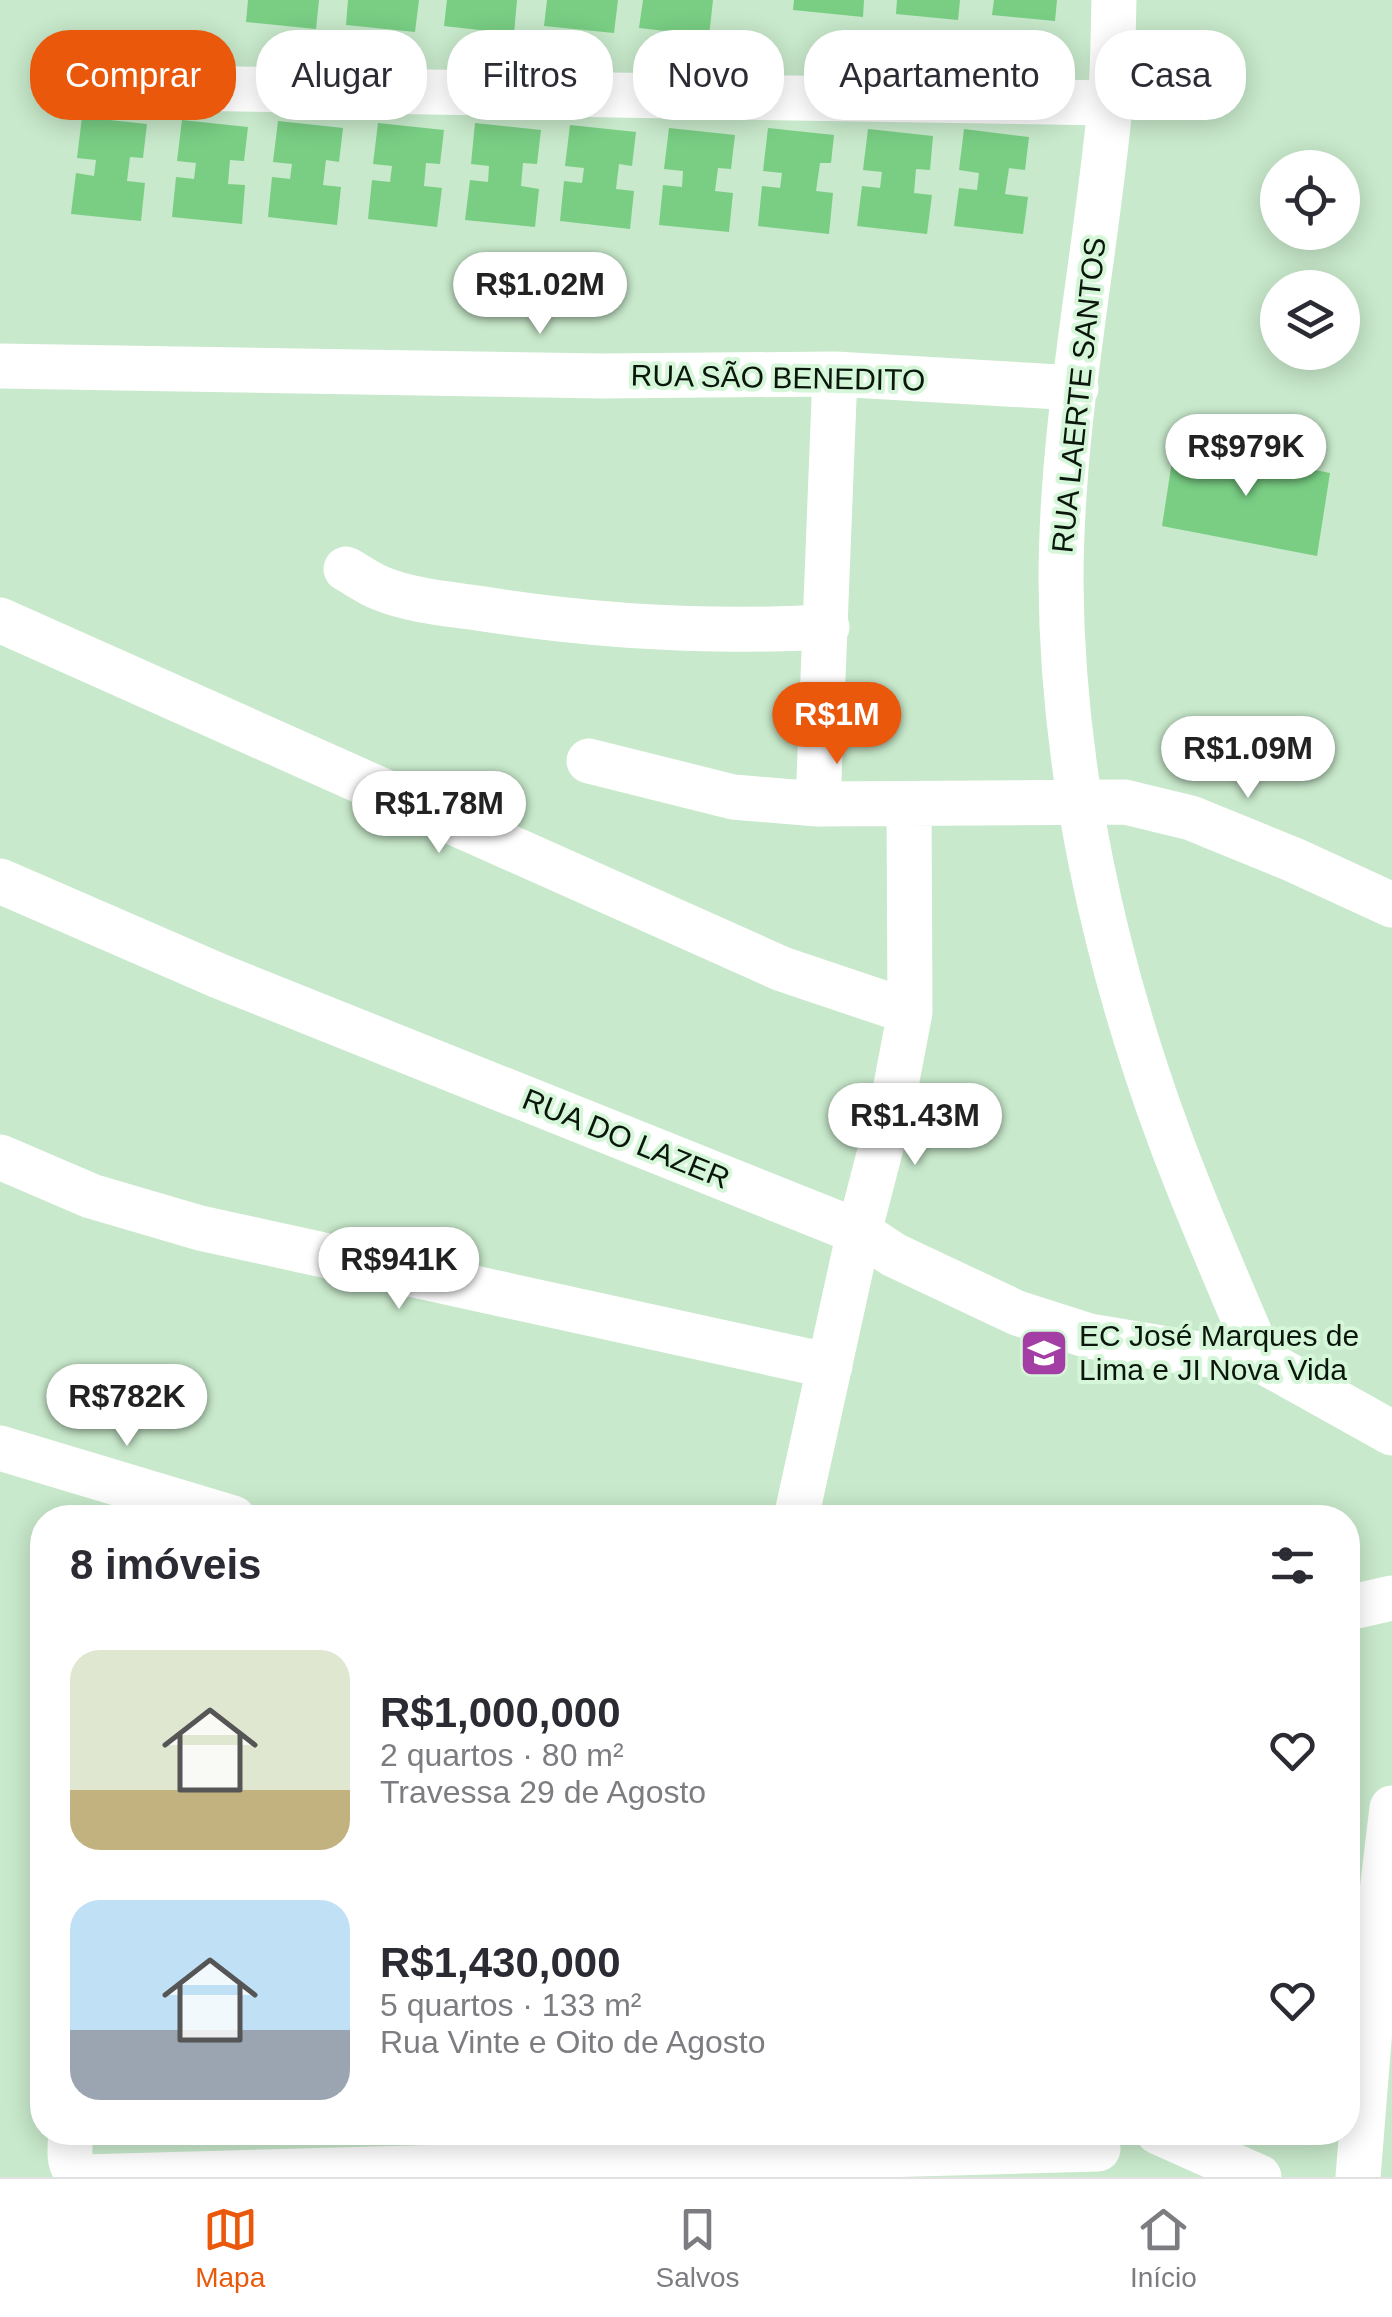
<!DOCTYPE html>
<html lang="pt">
<head>
<meta charset="utf-8">
<style>
	:root { --surface:#fff; --page:#f2f2f3; --text:#2b2b33; --muted:#7c7c81; --line:#e1e1e2; --accent:#ea580c }
	body { margin:0; font-family:Helvetica,sans-serif; background:var(--page); color:var(--text); height:100vh; display:flex; flex-direction:column; font-size:38px; white-space:nowrap }
	* { box-sizing:border-box; margin:0 }
	p { font-size:32px; color:var(--muted) }
	.icon { flex:none; width:55px; height:55px; fill:none; stroke:currentColor; stroke-width:2; stroke-linecap:round; stroke-linejoin:round }
	.map { position:relative; flex:1; overflow:hidden }
	.sheet { position:absolute; left:30px; top:1505px; width:1330px; height:640px; display:flex; flex-direction:column; background:var(--surface); border-radius:40px; box-shadow:0 5px 25px #0003 }
	.sheet>* { flex:none }
	.guide { position:absolute; left:30px; top:30px; width:1332px; height:90px; display:flex; gap:20px }
	.fabs { position:absolute; left:1260px; top:150px; display:grid; gap:20px }
	.fabs a { display:grid; place-items:center; width:100px; height:100px; border-radius:50%; background:var(--surface); box-shadow:0 5px 25px #0003; font-size:50px }
	.price { position:absolute; translate:-50% -85px; padding:0 22px; border-radius:35px; background:#fff; color:#222; font-size:32px; line-height:65px; filter:drop-shadow(0 2px 5px #0008) }
	.price::after { content:''; position:absolute; left:50%; top:60px; width:30px; height:22px; margin-left:-15px; background:inherit; clip-path:polygon(0 0,100% 0,50% 100%) }
	.price.current { background:var(--accent); color:#fff }
	ul { padding:0; list-style:none }
	li { display:flex; align-items:center; gap:30px; height:250px; padding:0 40px }
	li span { display:grid; place-items:center; flex:none; width:280px; height:200px; border-radius:30px; color:#555 }
	li>.icon { margin-inline-start:auto }
	span .icon { width:120px; height:120px; fill:#fffc; stroke-width:1 }
	li b { font-size:42px }
	h2 { display:flex; justify-content:space-between; align-items:center; height:120px; padding:0 40px; font-size:42px }
	.tag { padding:0 35px; border-radius:40px; background:var(--surface); box-shadow:0 5px 25px #0003; font-size:35px; line-height:90px }
	.tag.current { background:var(--accent); color:#fff }
	.menu { display:flex; justify-content:space-around; align-items:center; height:140px; border-top:2px solid var(--line); background:var(--surface); font-size:28px; color:var(--muted) }
	.menu a { display:grid; justify-items:center; gap:5px }
	.menu .current { color:var(--accent) }
	.map>svg:first-child { display:block }
	.building { fill:#79ce84 }
	.lines { fill:none; stroke-linecap:round; stroke-linejoin:round }
	.minor { stroke:#fff; stroke-width:45 }
	.labels { text-anchor:middle; stroke-width:8; stroke-linejoin:round; paint-order:stroke }
	.street-label { font-size:30px; fill:#0b170c; stroke:#d5f6d8 }
	.poi-label { font-size:30px; fill:#0b170c; stroke:#d5f6d8; text-anchor:start }
</style>
</head>
<body>
<div class="map">
<svg width="1392" height="2177" viewBox="0 0 1392 2177">
	<rect width="100%" height="100%" fill="#c8e9cb"/>
	<path class="building" d="M248 0H319L316 29 246 22Z
		M348 0H419L415 32 346 25Z
		M447 0H517L514 34 444 26Z
		M547 0H618L614 33 544 26Z
		M643 0H713L709 36 639 28Z
		M794 0H864L863 17 793 10Z
		M897 0H960L958 20 896 14Z
		M994 0H1057L1055 21 992 15Z
		M82 117 147 124 143 158 130 157 127 181 145 183 141 221 71 214 76 173 94 176 96 160 77 158Z
		M182 120 248 127 244 161 230 160 228 184 245 185 242 224 172 217 176 177 194 179 196 163 177 161Z
		M278 121 343 128 339 162 326 160 323 185 341 187 337 225 268 217 272 177 290 179 292 164 273 162Z
		M378 123 444 130 440 164 426 163 424 186 442 188 437 227 368 219 372 180 390 182 392 166 373 164Z
		M475 123 541 130 537 164 523 163 521 186 539 189 535 227 465 220 470 180 488 182 489 166 471 164Z
		M570 125 636 132 632 166 619 164 616 189 634 191 630 229 560 221 564 181 582 183 584 168 565 166Z
		M669 128 735 135 731 169 718 168 715 191 733 193 729 232 659 225 663 185 682 187 683 171 664 169Z
		M768 128 834 135 831 163H820L816 191 833 193 829 234 758 226 762 186 780 188 782 173 763 171Z
		M868 129 933 136 930 170 916 169 914 193 932 195 927 234 857 226 862 186 880 188 882 172 863 170Z
		M964 129 1029 137 1025 170 1009 168 1005 194 1028 197 1023 234 954 226 959 188 977 190 979 173 959 170Z
		M1175 442 1330 473 1317 556 1162 526Z"/>
	<g class="lines">
		<path class="minor" d="M1114 0C1113 35 1113 71 1110 106 1095 264 1061 422 1061 581 1062 768 1104 960 1169 1136 1197 1212 1230 1286 1261 1360
			M119 87 1110 103
			M0 366 603 376 835 374 1076 388
			M346 569C357 575 368 583 380 588 411 601 450 604 484 609 598 627 713 633 827 627
			M0 620 782 969 910 1012
			M589 761 733 797 818 804 1125 802 1191 818 1294 860 1392 905
			M818 804 835 374
			M0 881 219 976 859 1232 894 1255 1017 1313 1089 1336 1191 1353 1261 1360 1392 1433
			M0 1157 91 1196 200 1228 830 1366
			M0 1448 233 1518
			M796 1518 859 1232 893 1101 910 1012 909 804
			M1348 1608 1392 1598
			M71 2132C70 2150 66 2165 82 2177L1098 2149
			M1158 2132 1259 2177
			M1358 2177 1379 1916 1392 1808"/>
	</g>
	<defs>
		<g id="school-square" transform="scale(2.5)"><rect x="-9" y="-9" width="18" height="18" rx="4" fill="#a33fa4" stroke="#d5f6d8"/><path d="M0-5L7-2L0 1L-7-2ZM-4 1L0 2.5L4 1V4Q0 6-4 4Z" fill="#fff"/></g>
	</defs>
	<g fill-rule="evenodd">
		<use href="#school-square" x="1044" y="1353"/>
	</g>
	<g class="labels">
		<g class="street-label">
			<text transform="translate(778 378) rotate(1)" y="10">RUA SÃO BENEDITO</text>
			<text transform="translate(1079 395) rotate(-84)" y="10">RUA LAERTE SANTOS</text>
			<text transform="translate(626 1139) rotate(22)" y="10">RUA DO LAZER</text>
		</g>
		<g class="poi-label">
			<text x="1079" y="1346">EC José Marques de<tspan x="1079" dy="34">Lima e JI Nova Vida</tspan></text>
		</g>
	</g>
</svg>
<div class="fabs">
<a><svg class="icon" aria-label="locate" viewBox="0 0 24 24"><circle cx="12" cy="12" r="6"/><path d="M12 2v4M12 18v4M2 12h4M18 12h4"/></svg></a>
<a><svg class="icon" aria-label="layers" viewBox="0 0 24 24"><path d="M12 4l9 5-9 5-9-5zM3 14l9 5 9-5"/></svg></a>
</div>
<b class="price" style="left:540px;top:337px">R$1.02M</b>
<b class="price" style="left:1246px;top:499px">R$979K</b>
<b class="price current" style="left:837px;top:767px">R$1M</b>
<b class="price" style="left:1248px;top:801px">R$1.09M</b>
<b class="price" style="left:439px;top:856px">R$1.78M</b>
<b class="price" style="left:915px;top:1168px">R$1.43M</b>
<b class="price" style="left:399px;top:1312px">R$941K</b>
<b class="price" style="left:127px;top:1449px">R$782K</b>
<div class="guide">
<a class="tag current">Comprar</a>
<a class="tag">Alugar</a>
<a class="tag">Filtros</a>
<a class="tag">Novo</a>
<a class="tag">Apartamento</a>
<a class="tag">Casa</a>
</div>
<section class="sheet">
<h2>8 imóveis<svg class="icon" aria-label="filters" viewBox="0 0 24 24"><path d="M4 7h16M4 17h16"/><circle cx="9" cy="7" r="2"/><circle cx="15" cy="17" r="2"/></svg></h2>
<ul>
<li><span style="background:linear-gradient(#dfe7d0 70%,#c2b280 0)"><svg class="icon" aria-label="home" viewBox="0 0 24 24"><path d="M3 11l9-7 9 7M6 9v11h12V9"/></svg></span><div><b>R$1,000,000</b><p>2 quartos · 80 m²</p><p>Travessa 29 de Agosto</p></div><svg class="icon" aria-label="heart" viewBox="0 0 24 24"><path d="M12 20l-8-8c-3-5 5-10 8-4 3-6 11-1 8 4z"/></svg></li>
<li><span style="background:linear-gradient(#bfe0f5 65%,#9aa5b1 0)"><svg class="icon" aria-label="home" viewBox="0 0 24 24"><path d="M3 11l9-7 9 7M6 9v11h12V9"/></svg></span><div><b>R$1,430,000</b><p>5 quartos · 133 m²</p><p>Rua Vinte e Oito de Agosto</p></div><svg class="icon" aria-label="heart" viewBox="0 0 24 24"><path d="M12 20l-8-8c-3-5 5-10 8-4 3-6 11-1 8 4z"/></svg></li>
</ul>
</section>
</div>
<nav class="menu">
<a class="current"><svg class="icon" aria-label="map" viewBox="0 0 24 24"><path d="M3 6l6-2 6 2 6-2v14l-6 2-6-2-6 2zM9 4v14M15 6v14"/></svg>Mapa</a>
<a><svg class="icon" aria-label="saved" viewBox="0 0 24 24"><path d="M7 4h10v16l-5-4-5 4z"/></svg>Salvos</a>
<a><svg class="icon" aria-label="home" viewBox="0 0 24 24"><path d="M3 11l9-7 9 7M6 9v11h12V9"/></svg>Início</a>
</nav>
</body>
</html>
